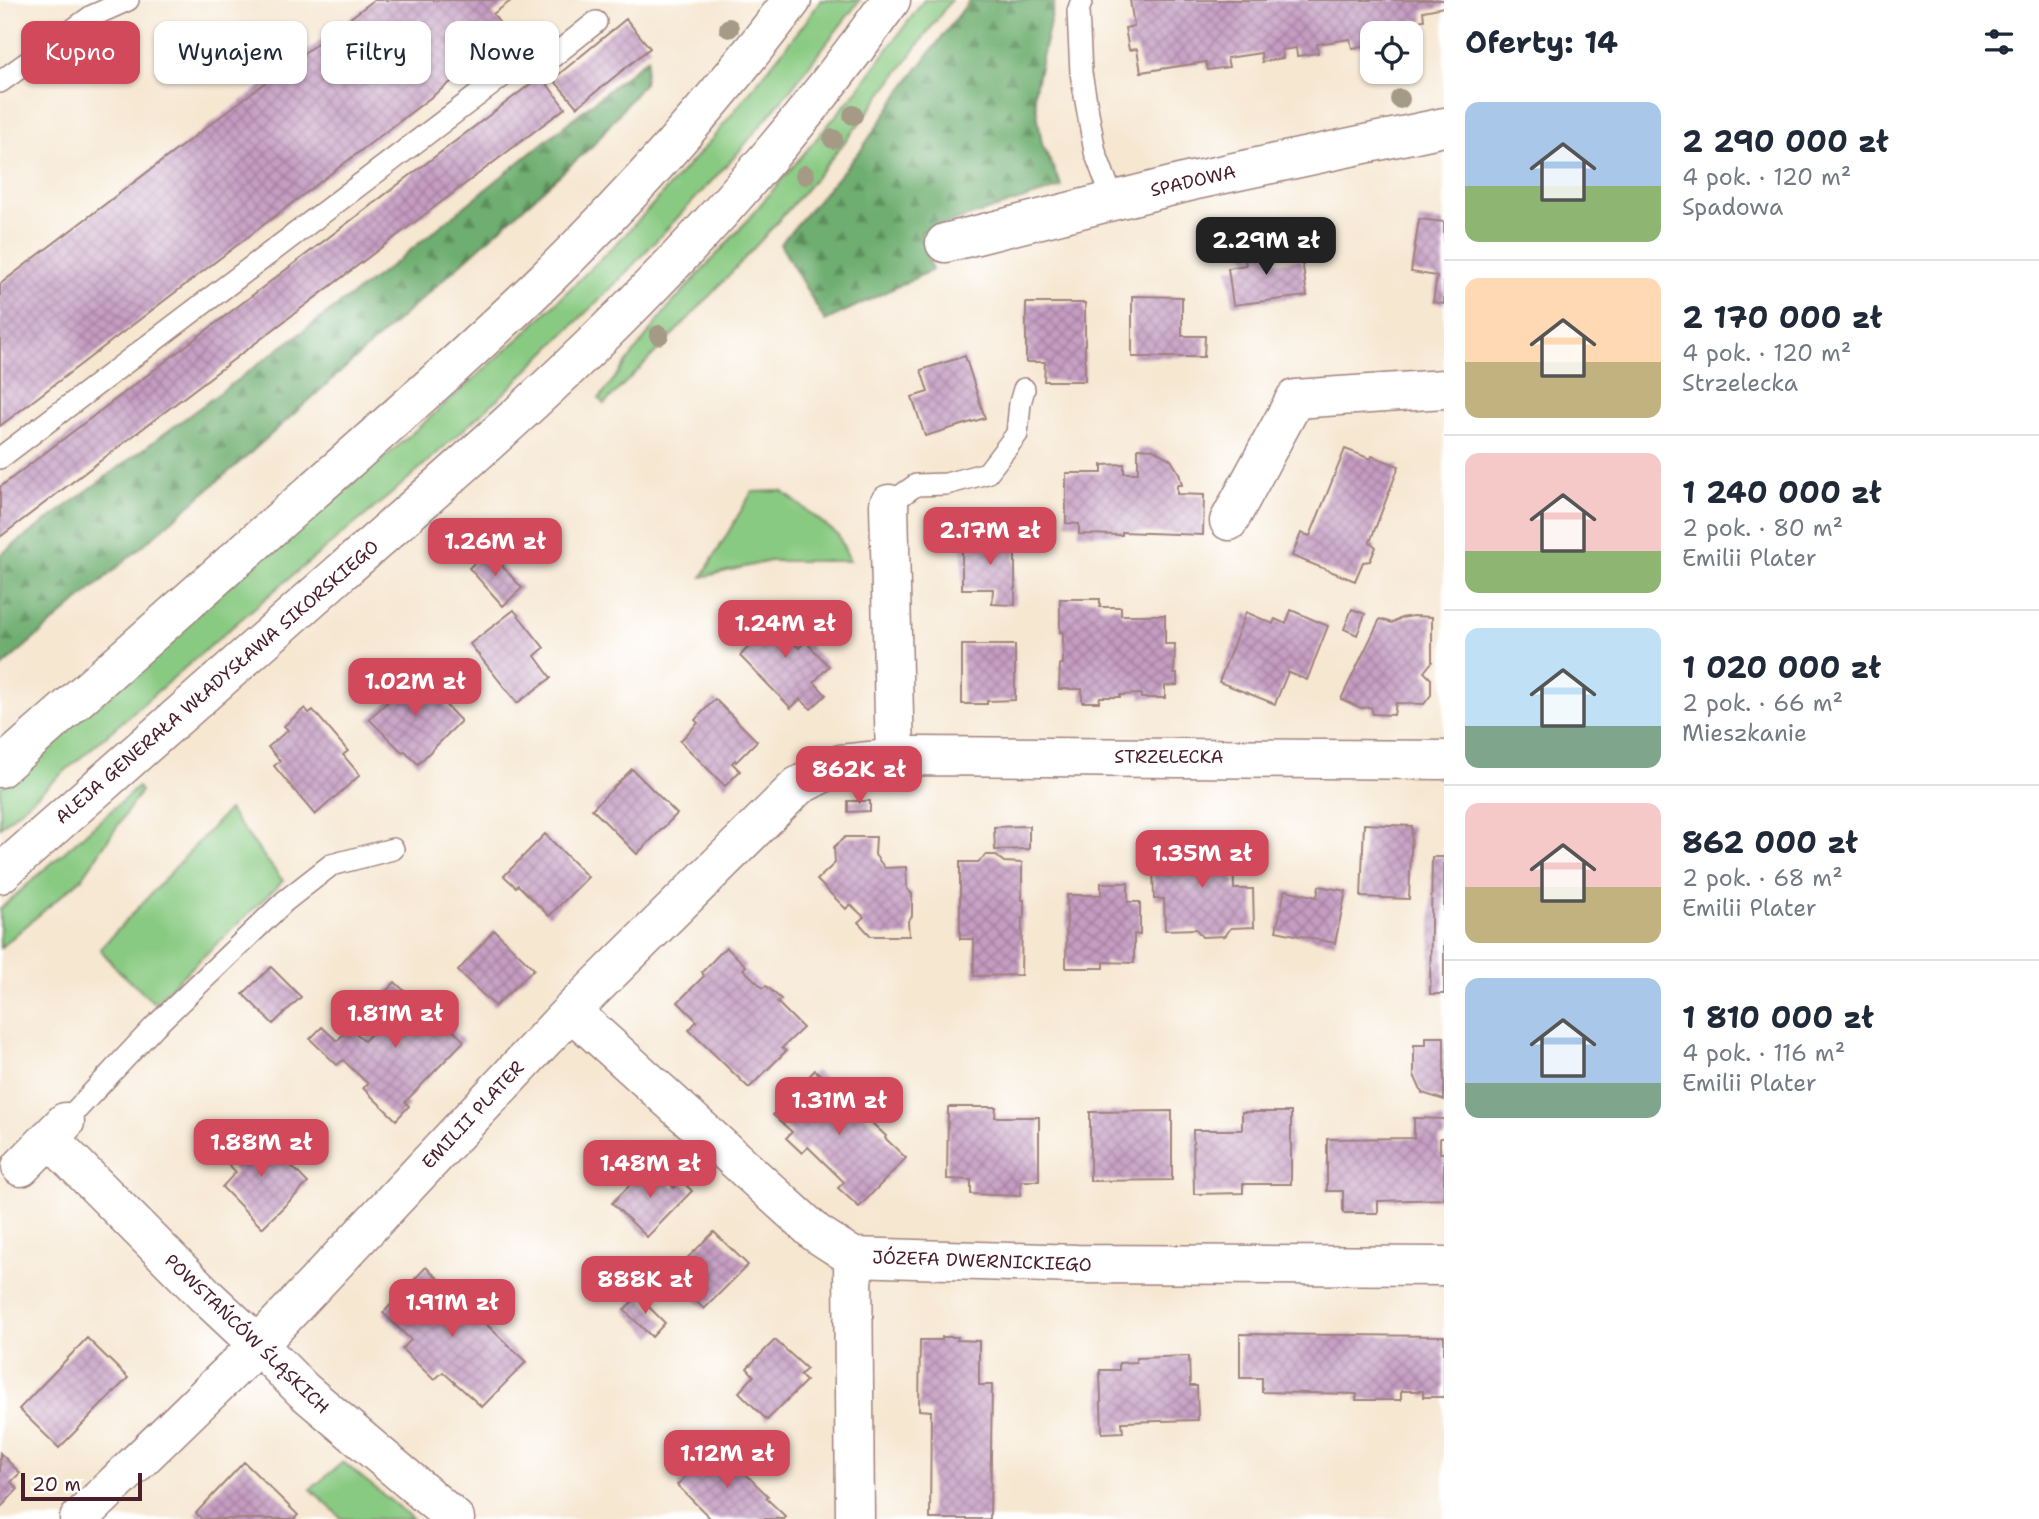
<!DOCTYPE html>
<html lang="pl">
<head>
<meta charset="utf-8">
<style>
	:root { --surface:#fff; --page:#f6f6f7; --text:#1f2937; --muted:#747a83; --line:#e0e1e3; --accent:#d1495b }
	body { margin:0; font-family:"Shantell Sans",sans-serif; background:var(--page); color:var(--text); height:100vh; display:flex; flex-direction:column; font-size:26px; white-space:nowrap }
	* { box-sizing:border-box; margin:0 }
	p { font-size:23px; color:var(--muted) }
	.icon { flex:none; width:38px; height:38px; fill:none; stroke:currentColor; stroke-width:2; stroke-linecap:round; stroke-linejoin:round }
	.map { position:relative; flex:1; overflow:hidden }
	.details { display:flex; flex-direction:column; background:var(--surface); width:595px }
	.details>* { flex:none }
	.top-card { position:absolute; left:21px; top:21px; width:665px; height:63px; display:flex; gap:14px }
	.fabs { position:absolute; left:1360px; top:21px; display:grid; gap:14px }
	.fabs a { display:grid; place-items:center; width:63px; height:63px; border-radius:14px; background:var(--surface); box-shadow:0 2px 5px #0004; font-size:35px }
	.scale { position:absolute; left:21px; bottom:18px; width:121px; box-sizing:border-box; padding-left:7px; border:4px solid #4a1f2b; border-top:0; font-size:19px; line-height:24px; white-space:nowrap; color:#4a1f2b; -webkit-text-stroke:5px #fff; paint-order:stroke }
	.price { position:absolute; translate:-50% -60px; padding:0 16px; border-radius:14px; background:var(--accent); color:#fff; font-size:23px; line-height:46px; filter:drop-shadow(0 2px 4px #0008) }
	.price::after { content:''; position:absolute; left:50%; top:42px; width:21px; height:16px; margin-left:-10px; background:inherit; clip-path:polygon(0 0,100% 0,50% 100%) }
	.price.active { background:#222; color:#fff }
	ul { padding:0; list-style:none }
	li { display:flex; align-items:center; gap:21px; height:175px; padding:0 21px }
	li+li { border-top:2px solid var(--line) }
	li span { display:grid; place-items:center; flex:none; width:196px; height:140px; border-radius:14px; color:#555 }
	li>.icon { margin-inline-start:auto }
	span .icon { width:84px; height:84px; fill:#fffc; stroke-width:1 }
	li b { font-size:30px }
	h2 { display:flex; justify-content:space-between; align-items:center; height:84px; padding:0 21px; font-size:30px }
	.tag { padding:0 24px; border-radius:14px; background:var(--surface); box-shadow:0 2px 5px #0004; font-size:24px; line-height:63px }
	.tag.active { background:var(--accent); color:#fff }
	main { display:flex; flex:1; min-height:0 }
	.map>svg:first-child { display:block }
	.green { fill:#89ca82; stroke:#6a7456; stroke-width:2 }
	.forest { fill:url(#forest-firs); stroke:#5c664e; stroke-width:2 }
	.building { fill:url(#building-cross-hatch) }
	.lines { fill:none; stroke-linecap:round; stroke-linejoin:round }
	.lane-casing { stroke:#a0837e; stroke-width:24 }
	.street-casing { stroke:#a0837e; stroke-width:41 }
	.secondary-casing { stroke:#a0837e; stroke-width:41 }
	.lane { stroke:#fff; stroke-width:21 }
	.street { stroke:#fff; stroke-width:38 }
	.secondary { stroke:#fff; stroke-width:38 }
	.tree { fill:#a49a86 }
	.labels { text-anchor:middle; stroke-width:6; stroke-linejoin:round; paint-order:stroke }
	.street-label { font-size:18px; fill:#4a1f2b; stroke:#fff }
</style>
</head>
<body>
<main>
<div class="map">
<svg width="1444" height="1519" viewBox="0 0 1444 1519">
	<defs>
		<pattern id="forest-firs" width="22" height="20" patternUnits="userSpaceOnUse" patternTransform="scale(1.75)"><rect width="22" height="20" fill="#6eae70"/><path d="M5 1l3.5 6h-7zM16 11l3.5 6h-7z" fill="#5c8d5c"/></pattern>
		<pattern id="building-cross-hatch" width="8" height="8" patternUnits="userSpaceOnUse" patternTransform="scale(1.75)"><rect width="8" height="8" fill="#c59dc2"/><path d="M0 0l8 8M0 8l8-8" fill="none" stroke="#a27f9e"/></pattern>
	</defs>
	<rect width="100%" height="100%" fill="#fff"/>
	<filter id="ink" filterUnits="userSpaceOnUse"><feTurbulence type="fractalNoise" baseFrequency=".0143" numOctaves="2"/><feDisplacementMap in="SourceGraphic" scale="14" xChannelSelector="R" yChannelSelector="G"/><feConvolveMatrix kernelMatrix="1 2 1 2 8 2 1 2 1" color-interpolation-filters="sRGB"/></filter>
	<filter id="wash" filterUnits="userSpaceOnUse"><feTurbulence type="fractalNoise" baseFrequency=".00686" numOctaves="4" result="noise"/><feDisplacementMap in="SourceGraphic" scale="28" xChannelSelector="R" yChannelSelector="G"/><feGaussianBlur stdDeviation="1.57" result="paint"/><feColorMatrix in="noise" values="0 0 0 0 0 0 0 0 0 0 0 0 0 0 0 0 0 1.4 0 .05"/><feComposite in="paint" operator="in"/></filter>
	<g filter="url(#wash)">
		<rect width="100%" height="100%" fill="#f6e7d1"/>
		<path class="green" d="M821 0H860L789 91 736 155 619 280 501 396 390 495 282 584 0 827V788L190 617 383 459 524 334 626 234 712 139 804 24Z
			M924 0H951C899 72 846 144 787 211 729 277 667 342 604 404L599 399 668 308 739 230 857 91Z
			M782 491 838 535 850 561H770L702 577 752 492Z
			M138 787 141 791 82 878 0 948V909Z
			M228 810 283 881 154 1003 117 969 100 949Z
			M343 1462 413 1519H342L311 1489Z"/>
		<path class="forest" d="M970 0H1055L1034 93 1042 144 1062 187 921 232 932 270 825 321 780 244 861 150 903 88Z
			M648 58 644 83 593 145 247 456 0 668V555L386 270Z"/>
		<g id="blocks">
			<path class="building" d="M374 0H512L493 14 510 37 0 426V284Z
				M1130 0H1444V7L1423 11 1424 20 1389 25 1391 33H1372V45L1352 48 1350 39 1317 44 1318 53 1297 56 1296 48 1282 50 1283 58 1262 62 1261 53 1227 58 1229 67 1208 70 1206 62 1141 72 1137 49 1129 50 1125 28 1134 26Z
				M626 19 650 48 577 107 553 79Z
				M541 76 565 108 0 537V487Z
				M1419 219 1444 222V304L1433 302 1437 276 1411 272Z
				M1274 241 1277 262 1302 259 1307 296 1233 305 1228 268 1246 265 1243 245Z
				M1132 296 1182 297V336H1205L1204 357H1132Z
				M1026 303H1085V381H1044L1045 362H1026Z
				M965 356 985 418 925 436 912 397 928 392 921 370Z
				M1138 448 1153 449 1171 460 1179 473 1182 485H1177V494L1204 495 1203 535 1122 532V535L1079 534V524L1066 523V473H1102V465L1124 464V473H1138Z
				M1345 449 1371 459 1372 456 1399 466 1370 542 1376 547 1370 561 1363 562 1355 581 1292 556 1301 533 1310 536Z
				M962 537 1015 538V605L992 604 993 589H962Z
				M488 550 522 588 503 606 469 568Z
				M1060 599H1100V607H1121V615H1165V644H1175L1174 674H1177V685L1165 686V698H1141V694L1120 695V697H1100L1099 702H1082V689H1059L1060 664H1063V632H1060Z
				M782 603 799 621 785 634 799 648 805 641 829 666 814 682 826 695 811 709 800 699 791 708 740 656 754 641 749 636Z
				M1352 609 1365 614 1357 635 1344 629Z
				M514 610 544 648 535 656 551 678 517 703 470 644Z
				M1291 610 1328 626 1307 680 1288 672 1275 704 1219 682 1246 612 1273 624 1275 619 1286 624Z
				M1413 616 1432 617V662L1424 672 1431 679V695L1424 704 1396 703 1394 715 1373 714 1371 707 1361 708 1341 699 1380 619 1392 623 1401 618Z
				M962 645H1015V700L987 701V704H962Z
				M411 669 461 721 418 764 405 751 402 752 369 719 394 696 389 690Z
				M715 699 757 741 736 762 735 760 732 763 740 771 725 786 680 741 698 723 695 720Z
				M305 708 309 713 313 710 348 751 343 755 360 775 315 815 274 766 280 761 268 747 288 730 284 726Z
				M632 769 677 814 637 854 592 809Z
				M848 801H870V811L848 812Z
				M1364 824 1412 826 1409 899 1361 897Z
				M1029 826V849L995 850 994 827Z
				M545 834 588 877 549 916 518 885 516 887 504 876Z
				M1202 836H1208L1215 840 1219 848H1233L1234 889H1253L1254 927 1231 928 1225 936 1202 937 1196 929 1165 930 1164 899H1154L1153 865 1165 864 1164 849H1192L1198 839Z
				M845 837H876L875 855 885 868 906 867 907 889 912 894V916L908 921 909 936H871L858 922 864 917 850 904 846 909 817 880 835 863 834 847Z
				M986 855H995L1004 862 1022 863V900H1024V918H1022L1021 975 974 976V939H960V862H978Z
				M1432 857H1444V994H1430Z
				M1101 883H1128V902H1140V935L1134 934V963L1104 962V968H1066L1067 895H1101Z
				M1319 886 1346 891 1335 943 1276 931 1285 890 1317 897Z
				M494 930 534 969 495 1006 458 971Z
				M726 947 746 966 743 969 763 988 766 986 781 999 777 1002 803 1028 782 1048 786 1051 749 1088 689 1030 697 1021 678 1002 704 976 702 972Z
				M271 967 301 997 273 1024 243 994Z
				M395 982 432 1018 437 1014 464 1041 405 1102 409 1106 396 1120 363 1088 368 1084 343 1060 337 1065 310 1039 322 1027 337 1041 350 1027 364 1041 390 1015 376 1002Z
				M1426 1037H1444V1100L1422 1093 1414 1075V1045H1426Z
				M815 1070 886 1136 885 1138 906 1158 859 1207 838 1188 844 1182 808 1147 802 1153 786 1138 792 1132 773 1115Z
				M948 1107H996L995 1117H1039V1181H1021L1020 1196 971 1194V1180L947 1179Z
				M1172 1111V1180L1090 1181V1112Z
				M1242 1112H1291V1184H1243V1193L1194 1194 1193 1130H1242Z
				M1414 1118 1444 1119V1138H1440V1153H1444V1199L1378 1201V1213H1343V1191H1327V1139L1414 1138Z
				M254 1128 308 1183 262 1228 222 1187 236 1172 223 1159Z
				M651 1164 674 1188 681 1180 692 1191 647 1237 612 1203Z
				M714 1232 748 1265 704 1309 670 1275Z
				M426 1267 526 1362 482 1407 443 1372 434 1380 402 1349 411 1340 383 1313Z
				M638 1296 665 1323 652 1337 624 1310Z
				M1240 1334 1444 1336V1397H1423V1391H1401V1400H1356L1357 1394 1262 1392V1378H1240Z
				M942 1337H958L957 1340 979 1341V1385H992L990 1519H930L931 1411 919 1410 920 1340H942Z
				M87 1338 128 1378 59 1448 19 1409Z
				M775 1340 807 1369 800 1375 806 1381 767 1420 739 1392 754 1376 747 1368Z
				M1189 1356 1190 1386H1197L1198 1420 1122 1422 1123 1432 1102 1433 1100 1370H1119V1363L1136 1362V1358Z
				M716 1445 768 1496 766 1498 786 1517 784 1519H711L677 1485Z
				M0 1453 20 1473 11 1482 18 1489 0 1508Z
				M244 1462 298 1515 294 1519H202L196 1513Z"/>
		</g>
	</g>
	<g filter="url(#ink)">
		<use href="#blocks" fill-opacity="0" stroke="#a0837e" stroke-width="2"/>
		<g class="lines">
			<g class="lane-casing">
				<path id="lane" d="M1082 0 1078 11 1081 73 1095 152 1113 200
					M0 82 92 16 128 0
					M0 458 512 69 542 65 596 22
					M889 504 916 485 946 484 987 473 1017 434 1020 403 1024 389
					M65 1122 155 1026 285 901 331 865 393 849"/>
			</g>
			<g class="street-casing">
				<path id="street" d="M945 243 1192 181 1444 127
					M889 504 895 759
					M1229 521 1295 399 1444 389
					M571 1011 816 1233 853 1257 1077 1264 1444 1266
					M49 1138 206 1296 258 1345 304 1391 455 1519
					M21 1167 65 1122
					M853 1257 855 1519
					M79 1519 258 1345 571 1011 798 786 841 764 917 756 1444 760"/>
			</g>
			<g class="secondary-casing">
				<path id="secondary" d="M0 768C104 676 208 584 312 492 391 422 471 352 546 279 635 192 717 99 792 0
					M0 874C113 774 226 674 339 574 446 480 554 387 653 284 739 196 819 101 891 0"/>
			</g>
			<use href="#lane" class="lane"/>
			<use href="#street" class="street"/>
			<use href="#secondary" class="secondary"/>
		</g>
		<g class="tree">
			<circle cx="729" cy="28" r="10"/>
			<circle cx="1400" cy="99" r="10"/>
			<circle cx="853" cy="115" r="10"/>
			<circle cx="833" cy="139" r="10"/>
			<circle cx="805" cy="175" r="10"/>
			<circle cx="659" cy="335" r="10"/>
		</g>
	</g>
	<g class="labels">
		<g class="street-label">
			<text transform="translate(1193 181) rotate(-13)" y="6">SPADOWA</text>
			<text transform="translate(217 682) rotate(-41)" y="6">ALEJA GENERAŁA WŁADYSŁAWA SIKORSKIEGO</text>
			<text x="1169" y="763">STRZELECKA</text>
			<text transform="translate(473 1115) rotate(-47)" y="6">EMILII PLATER</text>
			<text transform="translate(982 1261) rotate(2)" y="6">JÓZEFA DWERNICKIEGO</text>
			<text transform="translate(247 1334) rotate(44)" y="6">POWSTAŃCÓW ŚLĄSKICH</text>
		</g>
	</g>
</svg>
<div class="fabs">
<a><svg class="icon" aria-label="locate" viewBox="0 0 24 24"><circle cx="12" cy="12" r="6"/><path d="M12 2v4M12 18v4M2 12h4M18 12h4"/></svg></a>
</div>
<div class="scale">20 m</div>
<b class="price active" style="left:1266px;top:277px">2.29M zł</b>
<b class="price" style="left:990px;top:567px">2.17M zł</b>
<b class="price" style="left:495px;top:578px">1.26M zł</b>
<b class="price" style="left:785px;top:660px">1.24M zł</b>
<b class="price" style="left:415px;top:718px">1.02M zł</b>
<b class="price" style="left:859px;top:806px">862K zł</b>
<b class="price" style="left:1202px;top:890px">1.35M zł</b>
<b class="price" style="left:395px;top:1050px">1.81M zł</b>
<b class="price" style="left:839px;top:1137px">1.31M zł</b>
<b class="price" style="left:261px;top:1179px">1.88M zł</b>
<b class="price" style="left:650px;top:1200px">1.48M zł</b>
<b class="price" style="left:645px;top:1316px">888K zł</b>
<b class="price" style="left:452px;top:1339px">1.91M zł</b>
<b class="price" style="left:727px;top:1490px">1.12M zł</b>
<div class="top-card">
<a class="tag active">Kupno</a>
<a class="tag">Wynajem</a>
<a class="tag">Filtry</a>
<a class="tag">Nowe</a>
</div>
</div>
<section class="details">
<h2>Oferty: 14<svg class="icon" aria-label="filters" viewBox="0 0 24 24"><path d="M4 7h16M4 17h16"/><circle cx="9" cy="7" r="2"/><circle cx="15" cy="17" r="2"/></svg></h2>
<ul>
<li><span style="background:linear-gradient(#a9c7e8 60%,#8fb573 0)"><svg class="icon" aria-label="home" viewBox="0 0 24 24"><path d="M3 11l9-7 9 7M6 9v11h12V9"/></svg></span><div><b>2 290 000 zł</b><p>4 pok. · 120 m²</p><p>Spadowa</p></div></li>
<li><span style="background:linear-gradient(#ffd9b3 60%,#c2b280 0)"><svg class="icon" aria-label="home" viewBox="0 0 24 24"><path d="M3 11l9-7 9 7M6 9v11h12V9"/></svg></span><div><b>2 170 000 zł</b><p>4 pok. · 120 m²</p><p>Strzelecka</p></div></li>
<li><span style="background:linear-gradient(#f6c9c9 70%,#8fb573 0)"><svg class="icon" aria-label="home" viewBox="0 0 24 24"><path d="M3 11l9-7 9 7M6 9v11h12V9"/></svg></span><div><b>1 240 000 zł</b><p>2 pok. · 80 m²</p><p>Emilii Plater</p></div></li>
<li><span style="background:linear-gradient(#bfe0f5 70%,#7fa58c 0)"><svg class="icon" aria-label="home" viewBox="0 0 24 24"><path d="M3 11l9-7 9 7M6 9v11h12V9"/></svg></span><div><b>1 020 000 zł</b><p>2 pok. · 66 m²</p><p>Mieszkanie</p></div></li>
<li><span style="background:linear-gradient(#f6c9c9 60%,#c2b280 0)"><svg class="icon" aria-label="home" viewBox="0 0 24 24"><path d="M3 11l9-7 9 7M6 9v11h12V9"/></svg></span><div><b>862 000 zł</b><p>2 pok. · 68 m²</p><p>Emilii Plater</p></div></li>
<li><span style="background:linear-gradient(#a9c7e8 75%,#7fa58c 0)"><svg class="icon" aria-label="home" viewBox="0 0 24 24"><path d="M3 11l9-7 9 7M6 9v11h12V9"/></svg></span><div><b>1 810 000 zł</b><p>4 pok. · 116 m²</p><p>Emilii Plater</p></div></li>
</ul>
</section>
</main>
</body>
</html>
